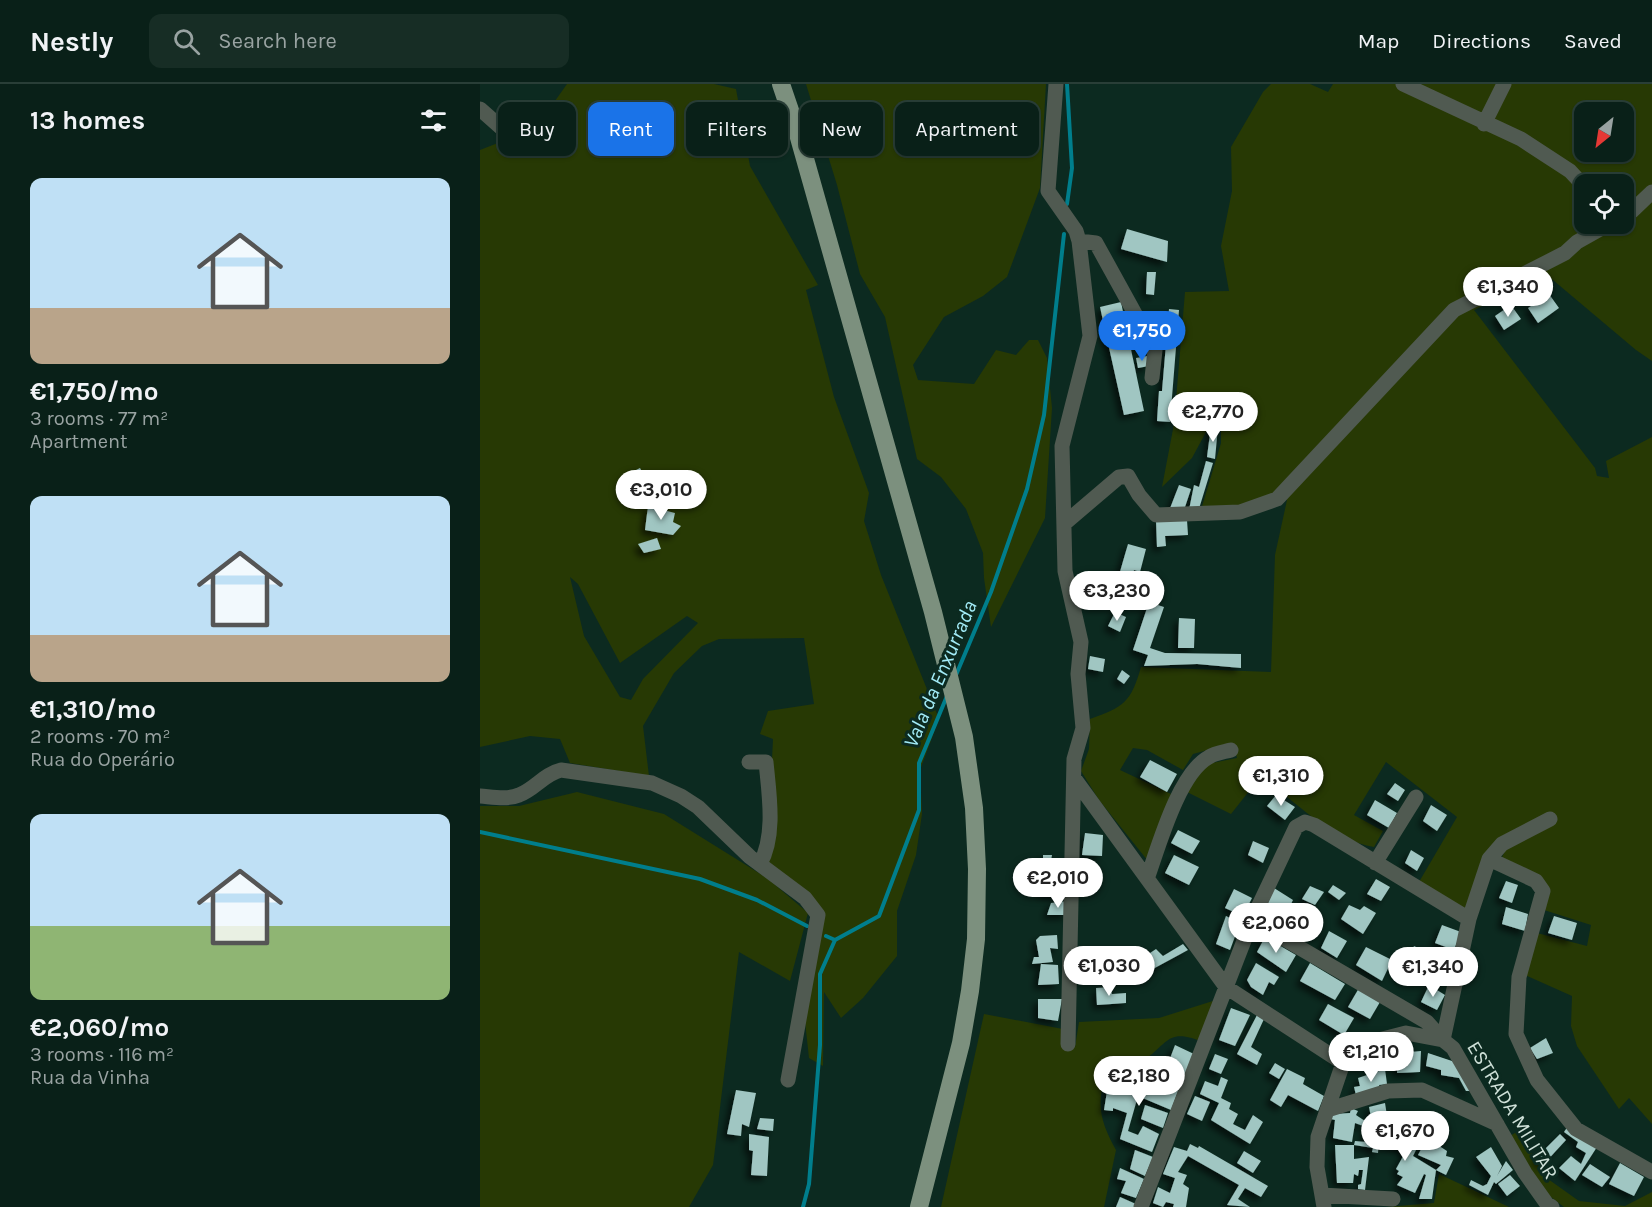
<!DOCTYPE html>
<html lang="en">
<head>
<meta charset="utf-8">
<style>
	:root { --surface:#092018; --page:#172d25; --text:#f1f3f6; --muted:#99a3a2; --line:#293e37; --accent:#1a73e8 }
	body { margin:0; font-family:Karla,sans-serif; background:var(--page); color:var(--text); height:100vh; display:flex; flex-direction:column; font-size:22px; white-space:nowrap }
	* { box-sizing:border-box; margin:0 }
	p { font-size:20px; color:var(--muted) }
	.icon { flex:none; width:33px; height:33px; fill:none; stroke:currentColor; stroke-width:2; stroke-linecap:round; stroke-linejoin:round }
	.map { position:relative; flex:1; overflow:hidden }
	.drawer { display:flex; flex-direction:column; background:var(--surface); width:480px }
	.drawer>* { flex:none }
	.banner { position:absolute; left:18px; top:18px; width:570px; height:54px; display:flex; gap:12px }
	.needle { width:39px; rotate:210deg }
	.tools { position:absolute; left:1094px; top:18px; display:grid; gap:12px }
	.tools a { display:grid; place-items:center; width:60px; height:60px; border-radius:12px; background:var(--surface); box-shadow:0 2px 4px #0004,0 0 0 2px var(--line); font-size:30px }
	.price { position:absolute; translate:-50% -51px; padding:0 14px; border-radius:21px; background:#fff; color:#222; font-size:20px; line-height:39px; filter:drop-shadow(0 2px 3px #0008) }
	.price::after { content:''; position:absolute; left:50%; top:36px; width:18px; height:14px; margin-left:-9px; background:inherit; clip-path:polygon(0 0,100% 0,50% 100%) }
	.price.selected { background:var(--accent); color:#fff }
	ul { padding:0; list-style:none }
	li { display:grid; align-content:center; gap:12px; height:318px; padding:0 30px }
	li span { display:grid; place-items:center; height:186px; border-radius:12px; color:#555 }
	li>.icon { margin-inline-start:auto }
	span .icon { width:108px; height:108px; fill:#fffc; stroke-width:1 }
	li b { font-size:26px }
	h2 { display:flex; justify-content:space-between; align-items:center; height:72px; padding:0 30px; font-size:26px }
	.pill { padding:0 21px; border-radius:12px; background:var(--surface); box-shadow:0 2px 4px #0004,0 0 0 2px var(--line); font-size:21px; line-height:54px }
	.pill.selected { background:var(--accent); color:#fff }
	header { display:flex; align-items:center; gap:36px; box-sizing:border-box; height:84px; padding:0 30px; background:var(--surface); border-bottom:2px solid var(--line) }
	header strong { font-size:28px }
	nav { display:flex; gap:33px; margin-inline-start:auto; font-size:21px }
	.search { width:420px; height:54px; background:var(--page); display:flex; align-items:center; gap:15px; box-sizing:border-box; padding:0 21px; border-radius:12px; color:var(--muted); font-size:22px }
	main { display:flex; flex:1; min-height:0 }
	.map>svg:first-child { display:block }
	.green { fill:#273904; fill-rule:evenodd }
	.lines { fill:none; stroke-linecap:round; stroke-linejoin:round }
	.stream { stroke:#007e8c; stroke-width:4 }
	.building { fill:#a0c6c2; filter:url(#shadow) }
	.minor { stroke:#505a51; stroke-width:15 }
	.major { stroke:#7c907e; stroke-width:18 }
	.labels { text-anchor:middle; stroke-width:6; stroke-linejoin:round; paint-order:stroke }
	.street-label { font-size:20px; fill:#d0e1d9; stroke:#0c2a20 }
	.water-label { font-size:21px; font-style:italic; fill:#a3ecf8; stroke:#0c2a20 }
</style>
</head>
<body>
<header>
<strong>Nestly</strong>
<div class="search"><svg class="icon" aria-label="search" viewBox="0 0 24 24"><circle cx="10" cy="10" r="6"/><path d="M15 15l6 6"/></svg>Search here</div>
<nav><a>Map</a><a>Directions</a><a>Saved</a></nav>
</header>
<main>
<section class="drawer">
<h2>13 homes<svg class="icon" aria-label="filters" viewBox="0 0 24 24"><path d="M4 7h16M4 17h16"/><circle cx="9" cy="7" r="2"/><circle cx="15" cy="17" r="2"/></svg></h2>
<ul>
<li><span style="background:linear-gradient(#bfe0f5 70%,#b9a48a 0)"><svg class="icon" aria-label="home" viewBox="0 0 24 24"><path d="M3 11l9-7 9 7M6 9v11h12V9"/></svg></span><div><b>€1,750/mo</b><p>3 rooms · 77 m²</p><p>Apartment</p></div></li>
<li><span style="background:linear-gradient(#bfe0f5 75%,#b9a48a 0)"><svg class="icon" aria-label="home" viewBox="0 0 24 24"><path d="M3 11l9-7 9 7M6 9v11h12V9"/></svg></span><div><b>€1,310/mo</b><p>2 rooms · 70 m²</p><p>Rua do Operário</p></div></li>
<li><span style="background:linear-gradient(#bfe0f5 60%,#8fb573 0)"><svg class="icon" aria-label="home" viewBox="0 0 24 24"><path d="M3 11l9-7 9 7M6 9v11h12V9"/></svg></span><div><b>€2,060/mo</b><p>3 rooms · 116 m²</p><p>Rua da Vinha</p></div></li>
</ul>
</section>
<div class="map">
<svg width="1172" height="1123" viewBox="0 0 1172 1123">
	<defs>
		<filter id="shadow"><feDropShadow dx="-4.5" dy="4.5" stdDeviation="3" flood-color="#0009"/></filter>
	</defs>
	<rect width="100%" height="100%" fill="#0c2a20"/>
	<path class="green" d="M87 0H234L256 5 270 82 338 201 326 206 354 313 389 409 384 437 401 491 459 635 440 686 442 730 436 771 417 827V872L383 914 361 934 344 908 343 982 329 974 324 928 339 825 287 779 293 655 280 650 288 627 334 620 324 554 239 555 222 562 194 589 163 642 169 692 90 679 80 655 50 652 0 663V66L49 47 70 24ZM90 493 98 500 140 579 207 532 218 539 163 595 151 616 140 613 104 552Z
		M326 0H566L560 104 527 193 503 212 464 233 433 281 438 296 494 300 516 266 536 271 549 256H558L567 274 572 324 565 434 511 543 504 494 503 469 486 425 461 393 437 375 405 233 380 190 357 101Z
		M791 0H830L848 8 853 0H1172V277L1156 266 1067 191 994 226 1115 384 1117 392 1129 394 1126 377 1172 353V1040L1149 1014 1139 1025 1097 962 1091 942 1092 912 1045 891 1057 849 1107 862 1111 841 1064 826 1069 812 1022 773 1026 765 1009 764 986 825 939 798 977 733 906 678 874 731 903 747 894 763C850 755 816 718 781 692L751 730 707 708 727 680 757 674 753 659 713 670 703 686 667 666 653 664 640 686 691 710 668 777 619 716 601 687 609 665 610 635C644 623 651 618 661 583L791 588 795 471 807 416 798 407 773 419 720 429 741 359V337L733 335 712 374 682 403 694 340 705 208 749 207 741 162 752 107 751 63 783 8ZM1104 28H1143V68H1104ZM1104 100H1143V140H1104Z
		M97 708 184 730 287 794 328 829 310 897 259 868 233 1081 209 1123H0V722H39Z
		M736 916 721 957C689 945 689 957 667 974 655 982 640 986 627 990 615 1020 621 1039 636 1066L624 1123H461L504 930 583 945 582 963H595L599 938 679 934Z
		M1038 1047 1068 1095 1099 1117 1145 1122 1172 1108V1123H1084L1063 1107 1030 1052Z
		M959 1090 1029 1123H906L954 1119Z"/>
	<g class="lines">
		<path class="stream" d="M587 0 592 84 587 120
			M476 591 511 508 547 405 564 331 584 150
			M0 748 220 795 277 816 327 842
			M346 852 355 856
			M323 1123 329 1100 340 961V890L355 856 399 832 439 726V679L467 612"/>
	</g>
	<path class="building" d="M647 145 688 157 687 178 641 165Z
		M667 188H676L674 211 666 210Z
		M1069 210 1079 224 1058 239 1048 224Z
		M641 218 664 327 644 331 620 223Z
		M1031 221 1041 235 1024 246 1015 232Z
		M689 225 699 226 690 338 677 337 679 307H682Z
		M659 243 666 262 658 264 649 246Z
		M667 272 669 282 658 284 656 274Z
		M731 342 738 343 735 375 727 373Z
		M726 377 733 379 718 428 709 426 714 401 719 403Z
		M160 384 172 406 163 410 152 388Z
		M190 387 212 400 206 411 184 397Z
		M699 401 711 405 704 426 689 427Z
		M168 422 195 429 193 438 201 442 193 451 165 446Z
		M707 436 708 451 685 452 686 462 677 463 676 437Z
		M177 454 181 465 164 469 158 460Z
		M648 460 666 465 660 488 654 486 646 516 633 512Z
		M669 518 684 523 670 564 685 569 761 570V584L717 580 664 582 668 571 653 566Z
		M635 528 646 533 640 548 628 542Z
		M699 534 715 535 714 564H698Z
		M610 572 625 575 623 588 608 585Z
		M642 586 650 592 644 600 637 595Z
		M670 676 697 690 687 708 660 693Z
		M915 699 925 706 918 717 907 710Z
		M796 711 815 723 805 736 787 722Z
		M895 716 917 729 909 744 887 731Z
		M951 721 967 731 957 747 943 737Z
		M698 746 720 757 712 770 691 759Z
		M605 749 623 751 622 772 602 771Z
		M773 757 789 764 783 779 768 771Z
		M931 766 944 774 937 787 925 779Z
		M563 771H572L568 794 587 793V811L563 810Z
		M694 771 719 783 709 801 685 789Z
		M896 795 910 803 901 817 887 810Z
		M1026 797 1038 801 1032 819 1019 814Z
		M853 801 866 809 859 816 848 808Z
		M830 802 844 808 835 821 822 815Z
		M794 804 813 816 801 841 783 831Z
		M754 805 772 814 763 832 745 824Z
		M588 817 587 831H567L571 819Z
		M869 821 880 826 884 822 896 829 883 850 861 835Z
		M1026 823 1048 830 1045 847 1022 840Z
		M746 832 760 839 750 866 736 860Z
		M1074 832 1097 839 1092 856 1068 849Z
		M962 841 981 848 974 866 955 859Z
		M849 847 867 857 857 874 841 864Z
		M577 851 578 865 570 864 573 878 552 880 554 873H559L556 856 560 852Z
		M785 853 816 871 806 888 777 868Z
		M703 860 708 866 671 886 664 873 676 865 683 872Z
		M934 862 943 866 934 886 938 889 933 896 921 890Z
		M886 863 912 876 902 897 876 881Z
		M606 871H619V880L637 881 639 889 606 888Z
		M954 873 971 881 966 896 949 887Z
		M776 879 799 893 794 901 789 898 783 911 771 903 767 896Z
		M830 879 865 900 855 916 820 897Z
		M561 880 578 881 579 900 558 901Z
		M949 901 965 911 957 926 941 918Z
		M630 903 632 910 646 909V919L617 921 616 904Z
		M879 904 900 918 890 935 868 923Z
		M558 915H582L578 937 558 934Z
		M848 920 874 934 864 951 839 936Z
		M751 924 770 931 755 962 739 956Z
		M777 931 784 935 771 963 782 970 777 981 757 970Z
		M1066 954 1073 969 1057 975 1050 964Z
		M695 961 714 970 703 995 685 988Z
		M906 961 907 971 881 980 878 975Z
		M941 967 940 988 917 989 918 969Z
		M948 969 978 979 991 1007H986L979 994 961 991V986L946 982Z
		M735 970 748 975 741 990 729 985Z
		M795 979 805 985 799 995 789 989Z
		M807 985 825 994 823 1000 844 1012 838 1027 808 1011 801 1023 790 1016Z
		M905 985 907 1000 899 1001 901 1009 876 1011 874 1003 880 1002 878 994Z
		M741 993 748 996 741 1014 751 1019 749 1025 758 1030 753 1040 765 1046 773 1031 783 1038 770 1060 731 1036 739 1019 720 1010 725 997 738 1002Z
		M663 995 677 1000 682 996 699 1005 691 1026 658 1012 648 1047 658 1051 663 1042 679 1050 672 1068 640 1055 647 1029 633 1024V1027L624 1026 628 1001 651 998 662 1001Z
		M256 1006 276 1009 269 1043 262 1040 261 1052 247 1050Z
		M715 1012 730 1018 722 1037 707 1030Z
		M905 1019 908 1038 893 1043 889 1023Z
		M665 1021 688 1029 683 1044 661 1035Z
		M871 1024 878 1027 876 1031 885 1037 883 1042 875 1039 872 1058 853 1054 855 1036 851 1035 853 1030 870 1029Z
		M280 1034 294 1035 293 1047 277 1045Z
		M1088 1042 1117 1063 1095 1097 1079 1084 1091 1072 1101 1080 1106 1069 1096 1063 1098 1058 1084 1048Z
		M914 1044 925 1051 924 1057 937 1064 933 1072 956 1086 952 1115H939L946 1091 944 1090 935 1109 917 1101 923 1093 917 1090 919 1087 916 1085 926 1067 895 1051V1055L899 1056 898 1069 892 1068 893 1064 874 1061 875 1057 886 1058 887 1045 896 1048 898 1045 905 1049 907 1045 911 1047Z
		M269 1050 289 1053 287 1092 271 1091 273 1067 269 1066Z
		M1080 1050 1086 1056 1063 1081 1056 1074Z
		M947 1054 967 1067 966 1072 974 1074 966 1091 956 1086 961 1081 938 1071Z
		M710 1060 718 1064 719 1062 788 1102 781 1113 765 1104 758 1115 770 1123 747 1121 759 1101 708 1072 698 1088 707 1091 703 1100 709 1104 706 1123H693L694 1120 686 1118 683 1123 673 1119 678 1103 690 1109 695 1094 683 1090 694 1063 707 1067Z
		M855 1061H874V1075L889 1073 885 1106 878 1105V1101L881 1100 883 1086H879L878 1092 874 1090 873 1099H857Z
		M1011 1063 1022 1082 1017 1092 1026 1077 1033 1086 1016 1100 1014 1098 1008 1111 989 1101 991 1096 1003 1102 1007 1100 1011 1092 996 1073Z
		M655 1066 673 1073 665 1092 650 1085Z
		M764 1067 781 1077 773 1089 757 1079Z
		M1140 1079 1164 1093 1154 1112 1129 1100Z
		M1110 1080 1130 1093 1122 1103 1102 1091Z
		M640 1084 664 1095 656 1114 641 1109 646 1097 637 1095Z
		M1030 1091 1040 1102 1027 1112 1018 1100Z
		M640 1113 656 1120 655 1123H636Z"/>
	<g class="lines">
		<path class="minor" d="M576 0 568 107 596 147 599 157 616 159 675 266 672 294
			M923 0 1041 55 1090 87 1104 102
			M0 25 25 47
			M1004 40 1024 0
			M1143 129 1152 127 1172 108
			M585 439 639 393 648 392 659 411 676 431 760 428 797 415 974 226 1085 169 1097 158 1129 140
			M269 678H286C289 710 296 751 280 780
			M594 694 746 903 863 979
			M0 712C13 713 27 716 39 711 55 705 64 690 81 686L172 699 201 712 218 723 270 773 325 814 338 831 308 996
			M1009 775 1056 797 1063 807 1039 893 1036 950 1057 996 1096 1045 1172 1088
			M895 779 936 713
			M668 792C679 761 699 689 729 673 735 669 744 668 751 666
			M772 836 947 938 963 956
			M963 956 989 835 1009 775 1022 760 1070 735
			M588 960 594 675 603 644 598 590 601 558 585 487 582 362 610 252 599 157
			M847 1026 908 1007 942 1006 1017 1040
			M842 1111 913 1115
			M661 1123 772 836 816 743 825 738 834 741 989 835
			M844 1123 837 1083 838 1053 863 979 869 971 887 959 926 949 963 956 973 964 1045 1089 1067 1120 1072 1123"/>
		<path class="major" d="M301 0 318 50 453 528 484 653 494 724 497 785 496 855 490 907 481 959 439 1123"/>
	</g>
	<g class="labels">
		<g class="street-label">
			<text transform="translate(1033 1026) rotate(59)" y="7">ESTRADA MILITAR</text>
		</g>
		<g class="water-label">
			<text transform="translate(460 590) rotate(-67)" y="7">Vala da Enxurrada</text>
		</g>
	</g>
</svg>
<div class="tools">
<a><svg class="needle" viewBox="-14 -14 28 28"><path d="M0-13l5 13h-10z" fill="#e53935"/><path d="M0 13l5-13h-10z" fill="#99a3a2"/></svg></a>
<a><svg class="icon" aria-label="locate" viewBox="0 0 24 24"><circle cx="12" cy="12" r="6"/><path d="M12 2v4M12 18v4M2 12h4M18 12h4"/></svg></a>
</div>
<b class="price" style="left:1028px;top:234px">€1,340</b>
<b class="price selected" style="left:662px;top:278px">€1,750</b>
<b class="price" style="left:733px;top:359px">€2,770</b>
<b class="price" style="left:181px;top:437px">€3,010</b>
<b class="price" style="left:637px;top:538px">€3,230</b>
<b class="price" style="left:801px;top:723px">€1,310</b>
<b class="price" style="left:578px;top:825px">€2,010</b>
<b class="price" style="left:796px;top:870px">€2,060</b>
<b class="price" style="left:629px;top:913px">€1,030</b>
<b class="price" style="left:953px;top:914px">€1,340</b>
<b class="price" style="left:891px;top:999px">€1,210</b>
<b class="price" style="left:659px;top:1023px">€2,180</b>
<b class="price" style="left:925px;top:1078px">€1,670</b>
<div class="banner">
<a class="pill">Buy</a>
<a class="pill selected">Rent</a>
<a class="pill">Filters</a>
<a class="pill">New</a>
<a class="pill">Apartment</a>
</div>
</div>
</main>
</body>
</html>
